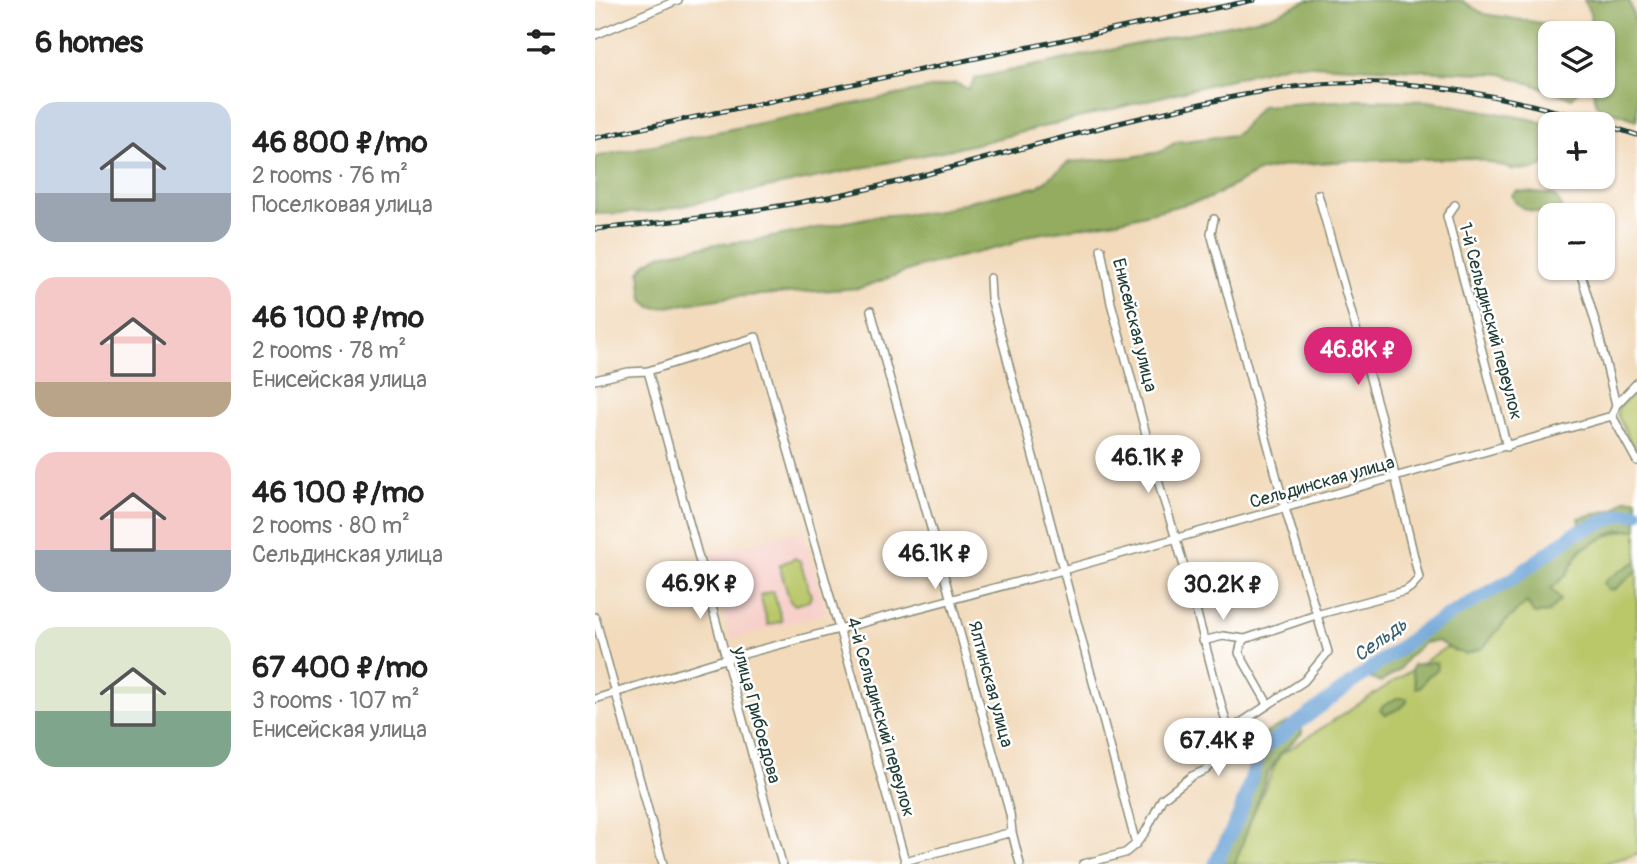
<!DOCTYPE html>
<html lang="en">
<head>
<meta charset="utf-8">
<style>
	:root { --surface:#fff; --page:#f2f2f2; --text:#222; --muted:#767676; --accent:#db2777 }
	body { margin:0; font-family:Pangolin,sans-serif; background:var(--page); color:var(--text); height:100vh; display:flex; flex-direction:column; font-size:26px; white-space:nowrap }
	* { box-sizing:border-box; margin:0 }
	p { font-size:23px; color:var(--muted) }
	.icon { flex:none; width:38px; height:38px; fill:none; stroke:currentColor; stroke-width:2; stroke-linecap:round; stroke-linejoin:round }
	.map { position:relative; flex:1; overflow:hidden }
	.side { display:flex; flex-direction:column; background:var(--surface); width:595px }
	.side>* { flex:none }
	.controls { position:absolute; left:943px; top:21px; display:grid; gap:14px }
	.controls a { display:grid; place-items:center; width:77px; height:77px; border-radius:14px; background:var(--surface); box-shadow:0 2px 5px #0004; font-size:35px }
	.price { position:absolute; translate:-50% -60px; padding:0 16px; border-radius:24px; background:#fff; color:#222; font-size:23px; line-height:46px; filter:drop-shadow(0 2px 4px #0008) }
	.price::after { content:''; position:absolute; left:50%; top:42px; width:21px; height:16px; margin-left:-10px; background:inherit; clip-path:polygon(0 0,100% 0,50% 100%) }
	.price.selected { background:var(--accent); color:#fff }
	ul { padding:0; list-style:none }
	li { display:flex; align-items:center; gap:21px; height:175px; padding:0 35px }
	li span { display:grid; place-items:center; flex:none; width:196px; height:140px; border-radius:21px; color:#555 }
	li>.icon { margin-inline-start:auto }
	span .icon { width:84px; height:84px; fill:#fffc; stroke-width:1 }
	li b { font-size:30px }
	h2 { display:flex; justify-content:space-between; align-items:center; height:84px; padding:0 35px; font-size:30px }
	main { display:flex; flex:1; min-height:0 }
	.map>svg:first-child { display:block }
	.built { fill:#f7d0ca }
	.green { fill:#bac86a; stroke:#6c824f; stroke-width:2 }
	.forest { fill:#93ac5e; stroke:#597449; stroke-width:2 }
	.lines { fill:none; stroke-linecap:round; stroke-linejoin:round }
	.river { stroke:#659fd4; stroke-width:14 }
	.minor-casing { stroke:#888c78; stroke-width:10 }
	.minor { stroke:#fff; stroke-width:7 }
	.rail-casing { stroke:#1f3d34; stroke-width:5 }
	.rail { stroke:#fff; stroke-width:2.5; stroke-dasharray:8; stroke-linecap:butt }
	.labels { text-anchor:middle; stroke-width:5; stroke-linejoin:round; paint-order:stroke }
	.street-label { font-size:18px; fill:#1f3d34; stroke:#fff }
	.water-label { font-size:19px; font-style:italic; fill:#385f6c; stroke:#fff }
</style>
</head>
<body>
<main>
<section class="side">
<h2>6 homes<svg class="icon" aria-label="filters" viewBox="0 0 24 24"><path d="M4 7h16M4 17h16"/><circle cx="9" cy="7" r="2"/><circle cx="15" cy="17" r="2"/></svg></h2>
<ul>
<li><span style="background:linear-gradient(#c9d6e8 65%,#9aa5b1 0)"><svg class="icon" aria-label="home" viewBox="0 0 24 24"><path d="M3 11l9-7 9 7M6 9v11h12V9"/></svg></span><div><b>46 800 ₽/mo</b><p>2 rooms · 76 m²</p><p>Поселковая улица</p></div></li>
<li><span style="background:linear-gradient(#f6c9c9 75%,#b9a48a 0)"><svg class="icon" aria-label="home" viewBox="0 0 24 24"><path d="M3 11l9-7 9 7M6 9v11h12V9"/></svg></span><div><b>46 100 ₽/mo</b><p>2 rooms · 78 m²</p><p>Енисейская улица</p></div></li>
<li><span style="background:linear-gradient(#f6c9c9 70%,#9aa5b1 0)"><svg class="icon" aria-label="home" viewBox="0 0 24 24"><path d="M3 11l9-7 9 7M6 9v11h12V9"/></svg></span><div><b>46 100 ₽/mo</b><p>2 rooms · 80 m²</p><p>Сельдинская улица</p></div></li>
<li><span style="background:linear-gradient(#dfe7d0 60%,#7fa58c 0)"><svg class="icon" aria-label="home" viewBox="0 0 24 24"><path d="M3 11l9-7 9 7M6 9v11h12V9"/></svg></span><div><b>67 400 ₽/mo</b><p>3 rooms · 107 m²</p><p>Енисейская улица</p></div></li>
</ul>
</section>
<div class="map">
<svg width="1042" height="864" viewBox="0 0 1042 864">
	<rect width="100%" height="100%" fill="#fff"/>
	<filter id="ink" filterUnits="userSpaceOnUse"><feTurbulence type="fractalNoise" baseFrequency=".0143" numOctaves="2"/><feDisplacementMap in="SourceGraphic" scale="14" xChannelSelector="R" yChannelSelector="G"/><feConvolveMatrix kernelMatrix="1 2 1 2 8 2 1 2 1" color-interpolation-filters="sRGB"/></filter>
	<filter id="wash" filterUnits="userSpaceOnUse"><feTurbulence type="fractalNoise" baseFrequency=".00686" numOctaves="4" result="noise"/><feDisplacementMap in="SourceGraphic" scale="28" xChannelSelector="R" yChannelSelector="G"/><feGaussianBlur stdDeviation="1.57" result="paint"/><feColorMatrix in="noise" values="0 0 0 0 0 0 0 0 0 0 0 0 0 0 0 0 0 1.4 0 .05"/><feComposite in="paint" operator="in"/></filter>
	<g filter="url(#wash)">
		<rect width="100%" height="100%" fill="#f2dabb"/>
		<path class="built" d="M207 530 231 613 136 639 114 555Z"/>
		<path class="green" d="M1042 390V456L1022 414 1024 407Z
			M1042 527V854L1013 862 1012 864H635L685 755 929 597 999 540Z
			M200 558 205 561 216 596 214 601 200 605 195 601 184 565Z
			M178 591 187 621 173 625 165 595Z"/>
		<path class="forest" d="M713 0H866L889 14 965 26 970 33H956V86H980L982 92 977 98 907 74 695 64 381 144 58 212 0 214V157L360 83 373 89 381 78 676 16Z
			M989 0H1033L1035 3 1042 28V120L1002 106 997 86H1008V33H997L995 13Z
			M755 100 834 101 935 119 953 124 955 127V152L947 167 938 170 917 169 879 158 753 161 695 165 665 171 615 198 522 221 431 236 414 245 326 266 266 288 136 297 65 308 56 307 48 300 45 272 50 264 65 255 121 244 158 241 281 216 340 212 378 200 442 187 474 162 537 157 565 152 581 142 639 135 647 129 666 106Z
			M921 191 959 195 966 205 967 215H956L955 217C942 209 922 213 917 195Z
			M1030 499H1042V530H1024L986 549 972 574 956 589 966 599 954 612 939 614 932 602 910 622 888 648 871 654 860 651 842 641 829 643 811 659 805 669 786 682 776 679 778 668 830 629 919 578 980 533 986 527 984 518 1020 509Z
			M1042 561V571L1019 590H1013L1009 583 1012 579Z
			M838 662 842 663 843 669 832 677 825 688H821L817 670 818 665Z
			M802 698H812V702L806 708 790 715 785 710 788 706Z
			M700 719 707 727V733L685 754 672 775 640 864H615L660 780 663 744 668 736 677 729Z"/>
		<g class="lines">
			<path class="river" d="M620 864 644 816 665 751 830 629 919 578 980 533 1028 514 1042 513"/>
		</g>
	</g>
	<g filter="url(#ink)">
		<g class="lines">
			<g class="minor-casing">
				<path id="minor" d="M0 35 83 0
					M860 205 852 216 912 447
					M506 249 516 303 568 498C594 575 612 655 634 732
					M984 268 1002 328 1021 405
					M395 278 396 298 541 844
					M276 311 415 814 417 832 425 864
					M53 371 187 864
					M0 380 33 372 53 371 161 337 311 864
					M1017 416 1042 461
					M0 617 68 864
					M608 641 628 636 650 639
					M0 699 130 659 468 570 1017 416 1021 405 1042 383
					M673 704 644 653 646 645 650 639 721 615 810 591 816 587 824 578 787 421 723 194
					M310 861 417 832
					M488 864 530 853 541 844 551 831 567 799 597 776 611 770 622 759 634 732 641 726 709 681 733 652 690 508 616 233 619 219"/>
			</g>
			<use href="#minor" class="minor"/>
			<g class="rail-casing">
				<path id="rail" d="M0 138 659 0
					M0 229C102 220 206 206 306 181 387 160 468 136 549 117 614 102 676 86 743 83 847 79 945 104 1042 135"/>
			</g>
			<use href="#rail" class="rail"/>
		</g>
	</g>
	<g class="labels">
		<g class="street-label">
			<text transform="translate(896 321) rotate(75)" y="6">1-й Сельдинский переулок</text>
			<text transform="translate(540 325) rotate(76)" y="6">Енисейская улица</text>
			<text transform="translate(727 482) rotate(-16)" y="6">Сельдинская улица</text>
			<text transform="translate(396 684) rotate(75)" y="6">Ялтинская улица</text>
			<text transform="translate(162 715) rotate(75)" y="6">улица Грибоедова</text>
			<text transform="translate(286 717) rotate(74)" y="6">4-й Сельдинский переулок</text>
		</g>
		<g class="water-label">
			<text transform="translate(785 639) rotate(-36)" y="7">Сельдь</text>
		</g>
	</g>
</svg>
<div class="controls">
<a><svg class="icon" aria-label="layers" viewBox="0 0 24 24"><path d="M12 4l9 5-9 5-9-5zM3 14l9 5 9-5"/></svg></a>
<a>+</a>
<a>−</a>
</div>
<b class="price selected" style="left:763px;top:387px">46.8K ₽</b>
<b class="price" style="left:553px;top:495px">46.1K ₽</b>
<b class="price" style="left:340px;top:591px">46.1K ₽</b>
<b class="price" style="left:105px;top:621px">46.9K ₽</b>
<b class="price" style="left:628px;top:622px">30.2K ₽</b>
<b class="price" style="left:623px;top:778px">67.4K ₽</b>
</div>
</main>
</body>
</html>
